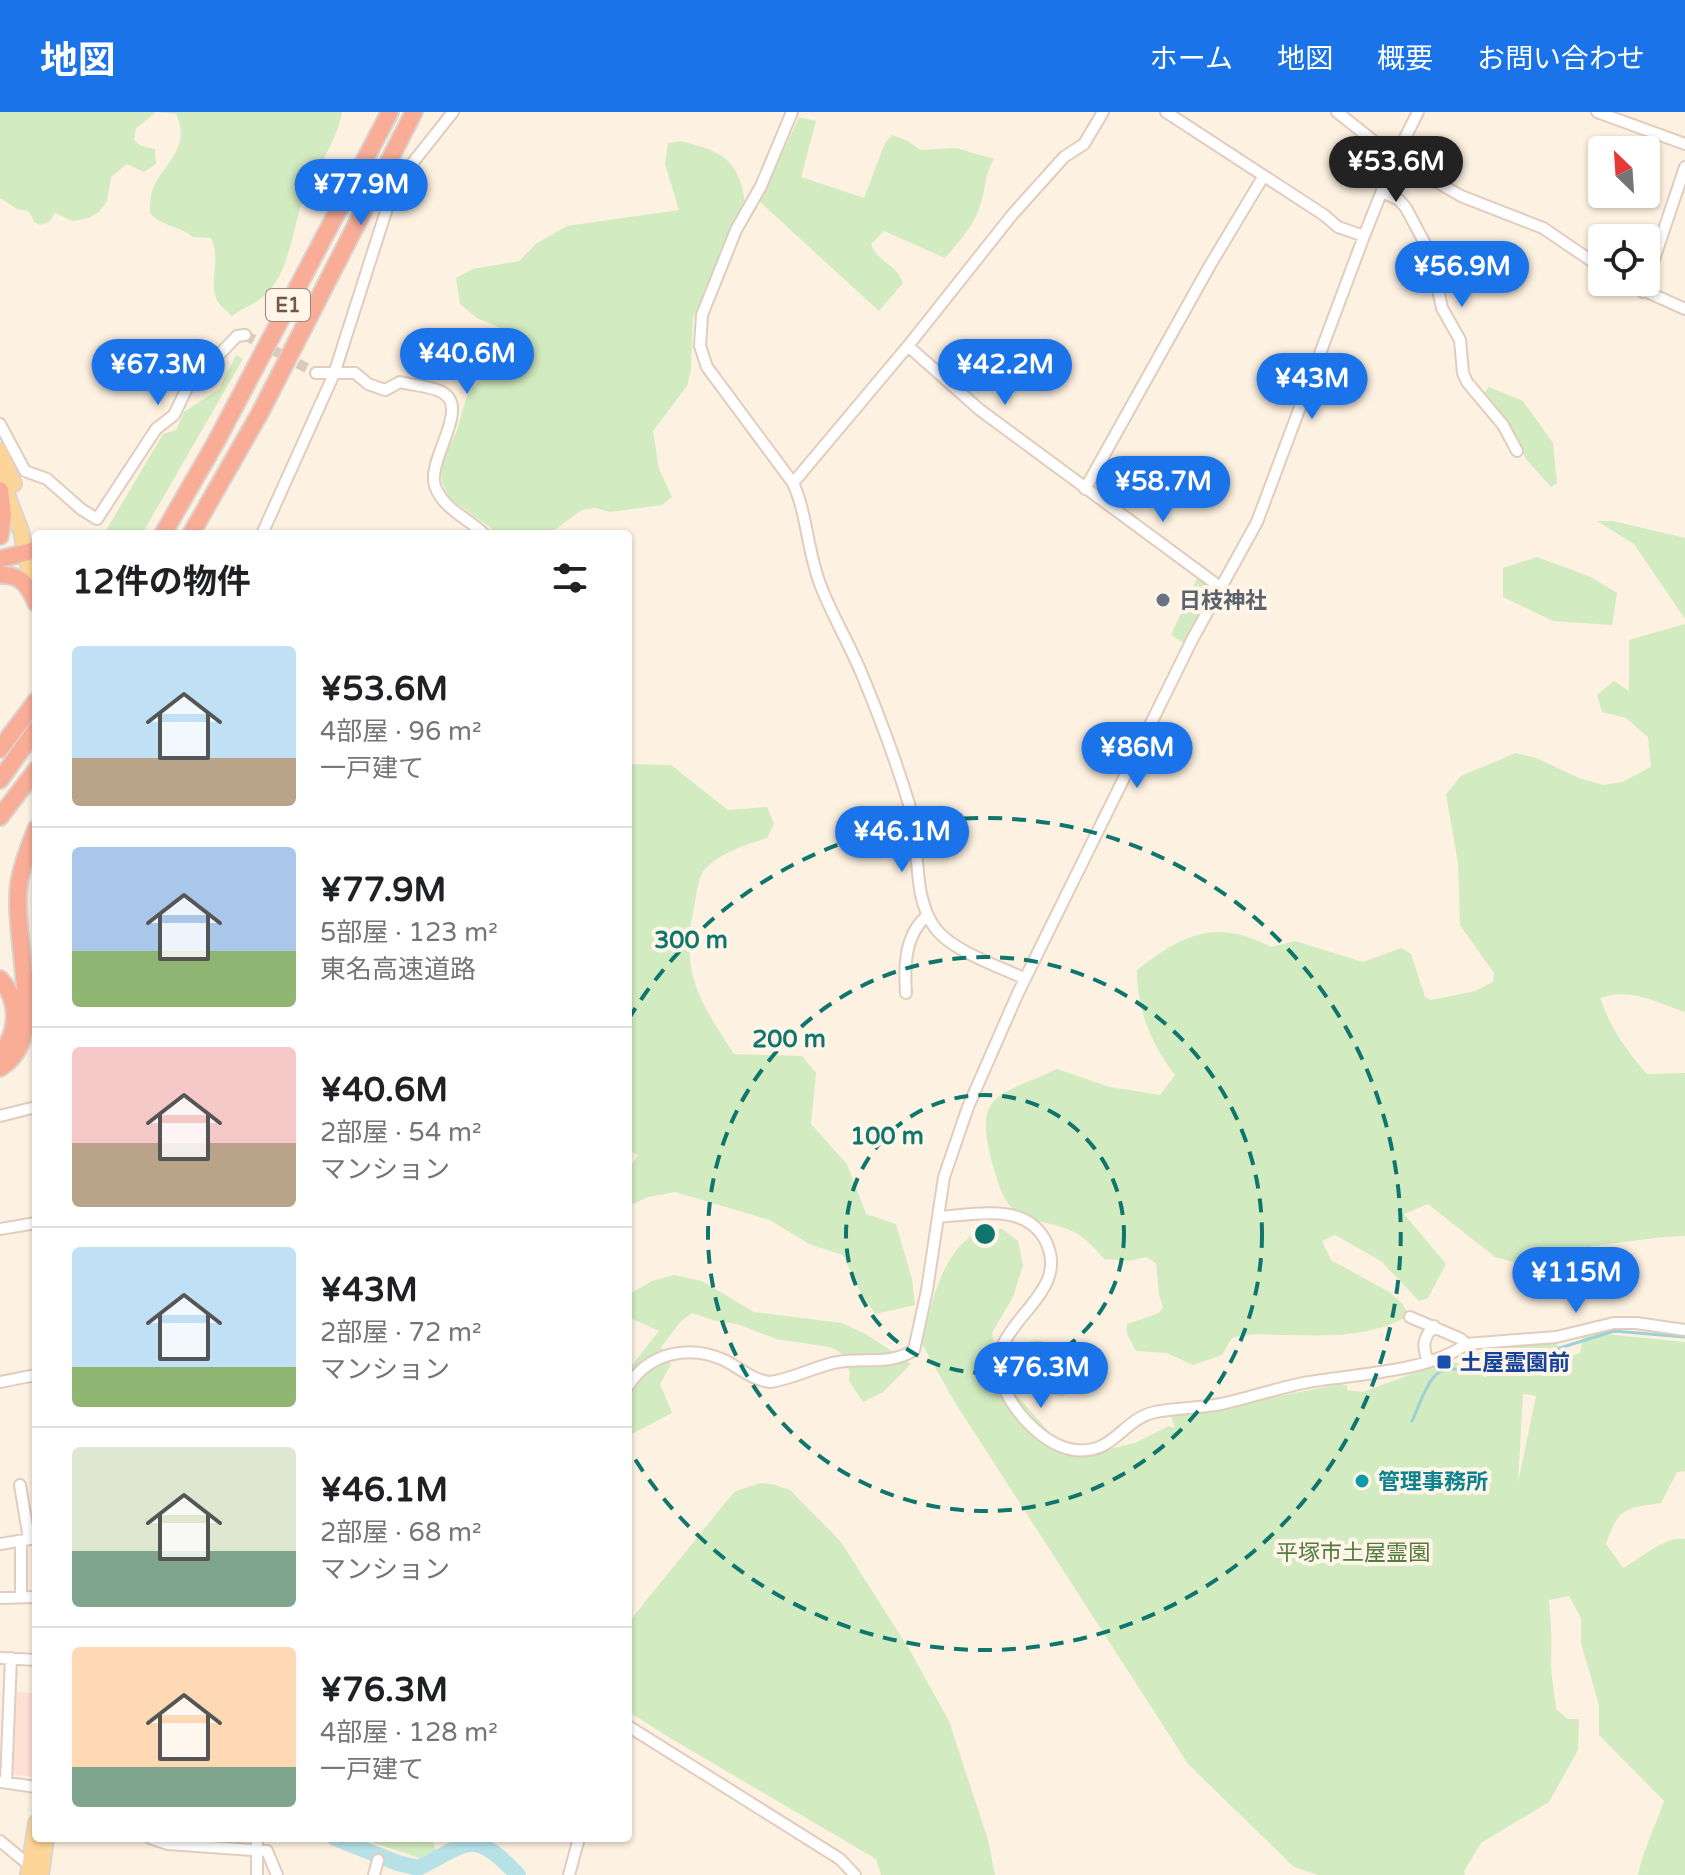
<!DOCTYPE html>
<html lang="ja">
<head>
<meta charset="utf-8">
<style>
	:root { --surface:#fff; --page:#f6f6f6; --text:#202124; --muted:#757577; --line:#e0e0e0; --accent:#1a73e8 }
	body { margin:0; font-family:"Varela Round","Noto Sans JP",sans-serif; background:var(--page); color:var(--text); height:100vh; display:flex; flex-direction:column; font-size:30px; white-space:nowrap }
	* { box-sizing:border-box; margin:0 }
	p { font-size:26px; color:var(--muted) }
	.icon { flex:none; width:44px; height:44px; fill:none; stroke:currentColor; stroke-width:2; stroke-linecap:round; stroke-linejoin:round }
	.map { position:relative; flex:1; overflow:hidden }
	.side { position:absolute; left:32px; top:418px; width:600px; height:1312px; display:flex; flex-direction:column; background:var(--surface); border-radius:8px; box-shadow:0 2px 6px #0004 }
	.side>* { flex:none }
	.needle { width:52px; rotate:335deg }
	.fabs { position:absolute; left:1588px; top:24px; display:grid; gap:16px }
	.fabs a { display:grid; place-items:center; width:72px; height:72px; border-radius:8px; background:var(--surface); box-shadow:0 2px 6px #0004; font-size:40px }
	.price { position:absolute; translate:-50% -68px; padding:0 18px; border-radius:28px; background:var(--accent); color:#fff; font-size:26px; line-height:52px; filter:drop-shadow(0 2px 4px #0008) }
	.price::after { content:''; position:absolute; left:50%; top:48px; width:24px; height:18px; margin-left:-12px; background:inherit; clip-path:polygon(0 0,100% 0,50% 100%) }
	.price.on { background:#222; color:#fff }
	ul { padding:0; list-style:none }
	li { display:flex; align-items:center; gap:24px; height:200px; padding:0 40px }
	li+li { border-top:2px solid var(--line) }
	li span { display:grid; place-items:center; flex:none; width:224px; height:160px; border-radius:8px; color:#555 }
	li>.icon { margin-inline-start:auto }
	span .icon { width:96px; height:96px; fill:#fffc; stroke-width:1 }
	li b { font-size:34px }
	h2 { display:flex; justify-content:space-between; align-items:center; height:96px; padding:0 40px; font-size:34px }
	header { display:flex; align-items:center; gap:48px; box-sizing:border-box; height:112px; padding:0 40px; background:var(--accent); color:#fff }
	header strong { font-size:38px }
	nav { display:flex; gap:44px; margin-inline-start:auto; font-size:28px }
	.map>svg:first-child { display:block }
	.commercial { fill:#fee0d5 }
	.green { fill:#d2ebc0; fill-rule:evenodd }
	.lines { fill:none; stroke-linecap:round; stroke-linejoin:round }
	.stream { stroke:#9bd1d9; stroke-width:3 }
	.river { stroke:#b6e1e7; stroke-width:16 }
	.minor-tunnel { stroke:#dbcaba; stroke-width:10; stroke-dasharray:10 5; stroke-linecap:butt }
	.minor-casing { stroke:#e1cdbd; stroke-width:14 }
	.major-casing { stroke:#dbd3cf; stroke-width:18 }
	.highway-casing { stroke:#dbd3cf; stroke-width:20 }
	.minor { stroke:#fff; stroke-width:10 }
	.major { stroke:#fed598; stroke-width:14 }
	.highway { stroke:#f9ad96; stroke-width:16 }
	.ring { fill:none; stroke:#0f766e; stroke-width:4; stroke-dasharray:14 10 }
	.worship-dot { fill:#6b7280; stroke:#fff5e8; stroke-width:3 }
	.transit-dot { fill:#1a4fb4; stroke:#fff5e8; stroke-width:3 }
	.culture-dot { fill:#0f9aa8; stroke:#fff5e8; stroke-width:3 }
	.labels { text-anchor:middle; stroke-width:8; stroke-linejoin:round; paint-order:stroke }
	.shield { fill:#fff5e8; stroke:#9e8677; stroke-width:2 }
	.shield-label { font-size:20px; font-weight:bold; fill:#755647 }
	.worship-label { font-size:22px; font-weight:bold; fill:#5b616d; stroke:#fff5e8; text-anchor:start }
	.transit-label { font-size:22px; font-weight:bold; fill:#164399; stroke:#fff5e8; text-anchor:start }
	.culture-label { font-size:22px; font-weight:bold; fill:#0d838f; stroke:#fff5e8; text-anchor:start }
	.park-label { font-size:22px; fill:#537b3f; stroke:#fff5e8 }
	.centre { fill:#0f766e; stroke:#fff5e8; stroke-width:4 }
	.ring-label { font-size:24px; text-anchor:middle; font-weight:bold; fill:#0f766e; stroke:#fff5e8; stroke-width:8; stroke-linejoin:round; paint-order:stroke }
</style>
</head>
<body>
<header>
<strong>地図</strong>
<nav><a>ホーム</a><a>地図</a><a>概要</a><a>お問い合わせ</a></nav>
</header>
<div class="map">
<svg width="1685" height="1763" viewBox="0 0 1685 1763">
	<rect width="100%" height="100%" fill="#fdf1e1"/>
	<path class="commercial" d="M14 1579 36 1582V1653L33 1665 10 1662Z"/>
	<path class="green" d="M0 0H156L136 16 134 28 141 34 155 37 156 52 144 60 127 52 111 65 107 89 99 100 89 106 73 109 55 101 49 110 40 113 34 110 29 99 17 97 0 86Z
		M157 0H342C337 29 318 54 306 80 292 112 291 161 264 184 256 192 242 196 232 204 228 200 221 195 218 190 207 172 222 147 211 126L193 125C179 113 162 115 150 101 150 92 150 82 154 74 167 49 191 34 176 2Z
		M799 5 816 9 801 65 864 86 885 31 892 23 908 29 920 38 956 36 994 47C984 63 986 79 979 97 972 116 958 131 945 146L884 119 871 132C879 152 895 150 903 171L879 199 760 90Z
		M680 29C721 39 739 46 745 91L693 206 691 257 687 274 653 319 659 357 672 385 662 393 610 400 595 396 582 398 549 422H492L491 416 449 386 442 370 441 352 456 321 468 280 488 262 502 239 514 233 509 220 477 206 460 192 456 166 473 157 519 149 537 131 567 114 679 98 665 52 668 31Z
		M236 243 243 247 142 422H104L163 322 176 318 184 300 219 277Z
		M1489 275 1523 289 1553 331 1557 371 1551 375 1526 347 1508 311 1485 280Z
		M1597 409H1613L1685 426V507L1634 432Z
		M1537 445 1591 465 1617 481 1612 513 1553 509 1503 485V456Z
		M1198 464 1211 471 1213 478 1185 532 1171 523Z
		M1685 512V900C1656 890 1630 875 1600 886 1611 917 1626 938 1647 962L1685 961V1124L1663 1125 1592 1134 1556 1148 1521 1152 1495 1145 1428 1092 1404 1102 1446 1152 1428 1186 1419 1189 1381 1149 1335 1123 1322 1129 1331 1148 1389 1180 1402 1191 1409 1203C1375 1225 1327 1224 1287 1223 1266 1223 1253 1220 1232 1226L1222 1243 1193 1253 1167 1241 1136 1239 1127 1222V1212L1159 1201 1163 1195 1159 1183 1156 1151 1146 1145 1130 1149 1104 1147C1095 1136 1085 1125 1072 1119 1054 1111 1031 1110 1014 1098 1003 1089 997 1067 993 1054 972 979 998 985 1057 957L1110 975 1160 983 1175 963C1151 932 1137 898 1137 858 1183 822 1216 806 1271 835L1295 829 1363 850 1401 836 1411 842 1425 885 1431 888 1475 879 1493 870 1494 861 1460 813 1458 751 1446 682 1461 664 1516 641 1536 646 1579 666 1603 673 1622 670 1651 655 1648 625 1626 606 1602 600 1597 583 1614 569 1629 579V528Z
		M628 652 671 653 728 698 767 695 774 712 767 726C746 733 721 740 706 756 698 763 697 781 695 791 679 859 698 887 734 942L802 944 816 961 811 1012 847 1052 866 1102 896 1112 912 1167 915 1193 875 1202 858 1176 843 1143 809 1132 770 1108 675 1080 648 1085 633 1092 628 1087V1057L638 1043 628 1038Z
		M982 1117H1002L1018 1129 1023 1153 1013 1185 992 1221 1000 1264 1062 1335 1101 1339 1135 1331 1169 1314 1175 1316 1171 1305 1341 1272 1347 1274V1278L1363 1280 1446 1249 1458 1251 1488 1237 1551 1224 1566 1246 1580 1241 1584 1220 1685 1230V1359L1677 1360 1661 1391C1625 1396 1618 1396 1606 1432L1623 1456C1642 1446 1664 1424 1685 1427V1763H1638C1643 1737 1656 1714 1664 1689L1599 1623V1593L1581 1531V1506L1569 1484 1549 1488C1551 1510 1552 1530 1551 1552 1551 1565 1555 1583 1556 1597L1568 1607H1579L1578 1638 1549 1690 1481 1731 1464 1759 1465 1763H1318L1294 1755 1188 1652 954 1289 921 1230C933 1189 941 1138 982 1117ZM1524 1282 1536 1284 1518 1371 1523 1282Z
		M674 1163 702 1169 754 1200 842 1211 866 1222 911 1252 883 1280 863 1290 849 1269 850 1260 840 1240 830 1235 776 1227 737 1212 716 1209 692 1201 681 1209 661 1235 671 1252 660 1272 672 1301 628 1324V1258L659 1219 628 1205V1183L652 1169Z
		M1038 1228C1058 1235 1082 1250 1079 1274 1075 1277 1068 1282 1063 1284 1060 1284 1053 1283 1050 1282 1023 1278 999 1262 1013 1233Z
		M760 1371 772 1372 790 1378 841 1430 909 1537 949 1609 988 1728 995 1763H881L876 1747 665 1623 628 1599V1511L734 1380Z
		M431 1726 436 1738 419 1746 362 1727Z"/>
	<g class="lines">
		<path class="stream" d="M1412 1309C1423 1287 1430 1247 1462 1259L1480 1251 1525 1247 1614 1219 1685 1225"/>
		<path class="river" d="M335 1726 398 1751 418 1756C470 1730 473 1716 518 1763"/>
		<path class="minor-tunnel" d="M245 223 316 261"/>
		<g class="minor-casing">
			<path id="minor" d="M792 0 761 74 736 118 702 203 700 234 707 255 793 371C808 404 807 442 822 477 834 507 851 535 863 565 880 606 896 649 909 692 922 732 910 781 935 816 952 839 999 854 1025 867
				M1166 0 1324 103 1338 115 1364 124
				M1337 0 1395 46 1461 84 1543 116 1602 156
				M1597 0 1685 32
				M1383 80 1399 88 1406 96 1430 141 1442 196 1460 228 1463 261 1467 270 1503 313 1517 339
				M1625 170 1685 197
				M1643 180 1685 55
				M908 234 980 298 1220 475
				M316 261H355L368 272 385 278 400 270C412 273 426 274 437 278 476 291 426 346 435 374 443 397 468 406 484 422
				M0 312 25 359 47 367 81 397 97 407 156 317 174 303 187 276 237 224 245 223
				M793 371 908 234 1012 103 1064 45 1084 32 1103 0
				M1085 377 1209 155 1263 65
				M262 422 334 262 388 93 407 58 453 0
				M906 881C904 853 905 822 927 804
				M0 1004 36 995
				M938 1105C972 1103 1023 1090 1044 1126 1078 1186 979 1211 1002 1271 1013 1300 1044 1334 1075 1338 1114 1343 1122 1307 1155 1300 1176 1296 1199 1296 1221 1292 1248 1286 1275 1277 1303 1271 1350 1262 1428 1261 1466 1232L1556 1225 1614 1211H1636L1685 1218
				M0 1117 36 1111
				M1410 1205 1461 1227 1466 1232
				M1428 1249C1422 1234 1423 1226 1434 1214
				M0 1270 36 1263
				M628 1274C649 1241 688 1232 724 1248 740 1256 752 1268 770 1270 794 1267 815 1254 838 1250 865 1245 889 1254 914 1238L927 1178 944 1065 968 995 1018 881 1193 526 1257 410 1364 124 1395 46 1418 0
				M20 1373 29 1427
				M0 1432 36 1426
				M21 1434V1485
				M0 1486 36 1485
				M0 1546 36 1548
				M628 1614 840 1747 855 1763
				M2 1670 36 1675
				M6 1670 11 1546
				M150 1726 168 1732 267 1739 277 1763
				M257 1726V1763
				M0 1729 29 1753
				M374 1763 378 1748
				M569 1763 579 1726"/>
		</g>
		<g class="major-casing">
			<path id="major" d="M0 339 14 372
				M0 364 21 419 34 482
				M28 1763 36 1711
				M41 1763 46 1726"/>
		</g>
		<g class="highway-casing">
			<path id="highway" d="M0 378 3 403 0 424
				M163 422 216 330 390 0
				M191 422 260 301 414 0
				M0 447 36 438
				M0 463C21 462 28 473 36 491
				M0 637 36 589
				M0 668 36 617
				M0 705 36 658
				M0 867C20 889 19 920 0 943
				M0 956C9 950 16 943 20 933 36 897 13 816 19 771 22 752 29 735 36 717"/>
		</g>
		<use href="#minor" class="minor"/>
		<use href="#major" class="major"/>
		<use href="#highway" class="highway"/>
	</g>
	<g class="ring">
		<circle cx="985" cy="1122" r="139"/>
		<circle cx="985" cy="1122" r="277"/>
		<path d="M628 908A416 416 0 1 1 628 1336"/>
	</g>
	<circle class="worship-dot" cx="1163" cy="488" r="8"/>
	<rect class="transit-dot" x="1436" y="1242" width="16" height="16" rx="4"/>
	<circle class="culture-dot" cx="1362" cy="1369" r="8"/>
	<g class="labels">
		<rect class="shield" x="266" y="177" width="44" height="32" rx="6"/>
		<g class="shield-label">
			<text x="288" y="200">E1</text>
		</g>
		<g class="worship-label">
			<text x="1179" y="496">日枝神社</text>
		</g>
		<g class="transit-label">
			<text x="1460" y="1258">土屋霊園前</text>
		</g>
		<g class="culture-label">
			<text x="1378" y="1377">管理事務所</text>
		</g>
		<g class="park-label">
			<text x="1353" y="1448">平塚市土屋霊園</text>
		</g>
	</g>
	<circle cx="985" cy="1122" r="12" class="centre"/>
	<g class="ring-label">
		<text x="691" y="836">300 m</text>
		<text x="789" y="935">200 m</text>
		<text x="887" y="1032">100 m</text>
	</g>
</svg>
<div class="fabs">
<a><svg class="needle" viewBox="-14 -14 28 28"><path d="M0-13l5 13h-10z" fill="#e53935"/><path d="M0 13l5-13h-10z" fill="#757577"/></svg></a>
<a><svg class="icon" aria-label="locate" viewBox="0 0 24 24"><circle cx="12" cy="12" r="6"/><path d="M12 2v4M12 18v4M2 12h4M18 12h4"/></svg></a>
</div>
<b class="price on" style="left:1396px;top:92px">¥53.6M</b>
<b class="price" style="left:361px;top:115px">¥77.9M</b>
<b class="price" style="left:1462px;top:197px">¥56.9M</b>
<b class="price" style="left:467px;top:284px">¥40.6M</b>
<b class="price" style="left:158px;top:295px">¥67.3M</b>
<b class="price" style="left:1005px;top:295px">¥42.2M</b>
<b class="price" style="left:1312px;top:309px">¥43M</b>
<b class="price" style="left:1163px;top:412px">¥58.7M</b>
<b class="price" style="left:1137px;top:678px">¥86M</b>
<b class="price" style="left:902px;top:762px">¥46.1M</b>
<b class="price" style="left:1576px;top:1203px">¥115M</b>
<b class="price" style="left:1041px;top:1298px">¥76.3M</b>
<section class="side">
<h2>12件の物件<svg class="icon" aria-label="filters" viewBox="0 0 24 24"><path d="M4 7h16M4 17h16"/><circle cx="9" cy="7" r="2"/><circle cx="15" cy="17" r="2"/></svg></h2>
<ul>
<li><span style="background:linear-gradient(#bfe0f5 70%,#b9a48a 0)"><svg class="icon" aria-label="home" viewBox="0 0 24 24"><path d="M3 11l9-7 9 7M6 9v11h12V9"/></svg></span><div><b>¥53.6M</b><p>4部屋 · 96 m²</p><p>一戸建て</p></div></li>
<li><span style="background:linear-gradient(#a9c7e8 65%,#8fb573 0)"><svg class="icon" aria-label="home" viewBox="0 0 24 24"><path d="M3 11l9-7 9 7M6 9v11h12V9"/></svg></span><div><b>¥77.9M</b><p>5部屋 · 123 m²</p><p>東名高速道路</p></div></li>
<li><span style="background:linear-gradient(#f6c9c9 60%,#b9a48a 0)"><svg class="icon" aria-label="home" viewBox="0 0 24 24"><path d="M3 11l9-7 9 7M6 9v11h12V9"/></svg></span><div><b>¥40.6M</b><p>2部屋 · 54 m²</p><p>マンション</p></div></li>
<li><span style="background:linear-gradient(#bfe0f5 75%,#8fb573 0)"><svg class="icon" aria-label="home" viewBox="0 0 24 24"><path d="M3 11l9-7 9 7M6 9v11h12V9"/></svg></span><div><b>¥43M</b><p>2部屋 · 72 m²</p><p>マンション</p></div></li>
<li><span style="background:linear-gradient(#dfe7d0 65%,#7fa58c 0)"><svg class="icon" aria-label="home" viewBox="0 0 24 24"><path d="M3 11l9-7 9 7M6 9v11h12V9"/></svg></span><div><b>¥46.1M</b><p>2部屋 · 68 m²</p><p>マンション</p></div></li>
<li><span style="background:linear-gradient(#ffd9b3 75%,#7fa58c 0)"><svg class="icon" aria-label="home" viewBox="0 0 24 24"><path d="M3 11l9-7 9 7M6 9v11h12V9"/></svg></span><div><b>¥76.3M</b><p>4部屋 · 128 m²</p><p>一戸建て</p></div></li>
</ul>
</section>
</div>
</body>
</html>
